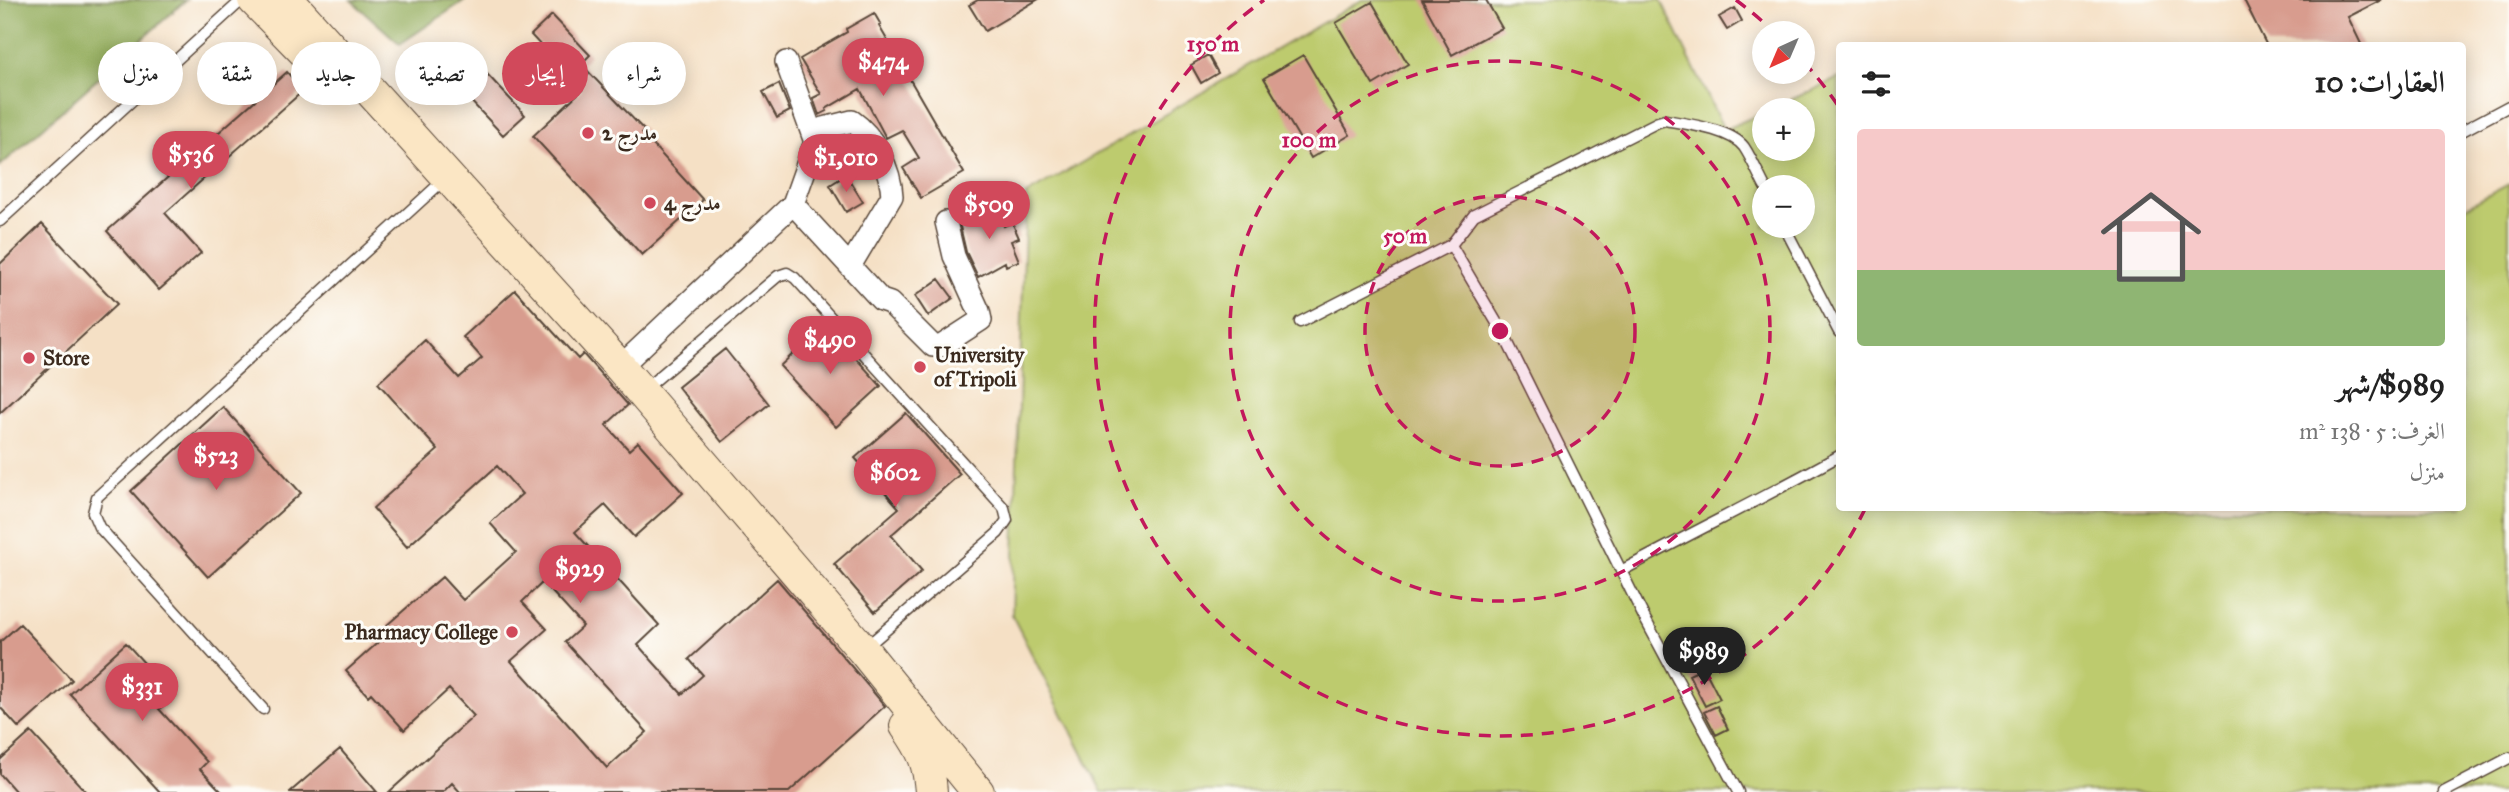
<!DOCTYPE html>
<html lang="ar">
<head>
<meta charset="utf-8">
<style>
	:root { --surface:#fff; --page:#f6f6f6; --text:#222; --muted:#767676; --accent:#d1495b }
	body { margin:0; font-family:"IM FELL Great Primer",Amiri,serif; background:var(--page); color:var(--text); direction:rtl; height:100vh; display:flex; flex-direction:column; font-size:26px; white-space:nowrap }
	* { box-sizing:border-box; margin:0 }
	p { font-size:23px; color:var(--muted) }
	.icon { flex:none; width:38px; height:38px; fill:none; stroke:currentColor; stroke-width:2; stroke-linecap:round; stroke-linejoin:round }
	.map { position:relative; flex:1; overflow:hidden; direction:ltr }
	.sheet { position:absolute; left:1836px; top:42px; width:630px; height:469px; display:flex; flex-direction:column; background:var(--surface); border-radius:7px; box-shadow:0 4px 18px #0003; direction:rtl }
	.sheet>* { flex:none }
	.top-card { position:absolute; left:21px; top:42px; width:665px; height:63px; direction:rtl; display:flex; gap:14px }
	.needle { width:46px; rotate:224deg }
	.buttons { position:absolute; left:1752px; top:21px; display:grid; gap:14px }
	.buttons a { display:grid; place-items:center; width:63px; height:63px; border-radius:50%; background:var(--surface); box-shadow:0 4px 18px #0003; font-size:35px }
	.price { position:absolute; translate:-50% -60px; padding:0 16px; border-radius:24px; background:var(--accent); color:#fff; font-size:23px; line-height:46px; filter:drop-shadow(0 2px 4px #0008) }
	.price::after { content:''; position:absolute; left:50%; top:42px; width:21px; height:16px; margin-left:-10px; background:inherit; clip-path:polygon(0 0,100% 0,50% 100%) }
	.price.on { background:#222; color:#fff }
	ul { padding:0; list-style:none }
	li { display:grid; align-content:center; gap:14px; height:371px; padding:0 21px }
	li span { display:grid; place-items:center; height:217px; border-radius:7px; color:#555 }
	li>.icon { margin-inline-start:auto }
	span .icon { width:126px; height:126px; fill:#fffc; stroke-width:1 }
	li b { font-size:30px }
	h2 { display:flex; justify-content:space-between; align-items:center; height:84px; padding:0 21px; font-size:30px }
	.pill { padding:0 24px; border-radius:32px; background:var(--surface); box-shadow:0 4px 18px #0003; font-size:24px; line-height:63px }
	.pill.on { background:var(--accent); color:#fff }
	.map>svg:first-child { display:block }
	.green { fill:#bdcb6e; stroke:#7c7a46; stroke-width:2; fill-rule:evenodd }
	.forest { fill:#96af61; stroke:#686c40; stroke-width:2 }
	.building { fill:#d89c8e; fill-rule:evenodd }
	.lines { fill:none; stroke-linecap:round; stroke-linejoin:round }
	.lane-casing { stroke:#574537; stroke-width:13 }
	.street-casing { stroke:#574537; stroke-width:24 }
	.secondary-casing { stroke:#574537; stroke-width:34 }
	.lane { stroke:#fff; stroke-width:10 }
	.street { stroke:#fff; stroke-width:21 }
	.secondary { stroke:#fbe6c4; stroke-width:32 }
	.ring { fill:none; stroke:#c2185b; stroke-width:3.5; stroke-dasharray:12 9 }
	.poi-dot { fill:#d1495b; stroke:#fdfcf7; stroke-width:2.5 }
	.labels { text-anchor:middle; stroke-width:6; stroke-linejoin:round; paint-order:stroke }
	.poi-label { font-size:21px; font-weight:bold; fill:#3b2a1e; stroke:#fdfcf7; text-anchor:start }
	.centre { fill:#c2185b; stroke:#fdfcf7; stroke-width:3.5 }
	.ring-label { font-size:21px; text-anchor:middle; font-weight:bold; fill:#c2185b; stroke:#fdfcf7; stroke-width:6; stroke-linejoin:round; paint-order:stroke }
</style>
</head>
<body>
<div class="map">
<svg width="2509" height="792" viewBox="0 0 2509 792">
	<rect width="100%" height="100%" fill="#fdfcf7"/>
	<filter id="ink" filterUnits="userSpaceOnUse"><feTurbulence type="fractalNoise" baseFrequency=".0143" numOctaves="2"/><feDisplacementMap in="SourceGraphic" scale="14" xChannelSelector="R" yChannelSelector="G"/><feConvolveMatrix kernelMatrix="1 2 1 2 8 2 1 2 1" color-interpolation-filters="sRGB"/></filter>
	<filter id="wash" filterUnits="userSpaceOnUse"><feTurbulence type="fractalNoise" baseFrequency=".00686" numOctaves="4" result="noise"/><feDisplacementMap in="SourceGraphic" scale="28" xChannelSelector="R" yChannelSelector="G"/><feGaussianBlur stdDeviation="1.57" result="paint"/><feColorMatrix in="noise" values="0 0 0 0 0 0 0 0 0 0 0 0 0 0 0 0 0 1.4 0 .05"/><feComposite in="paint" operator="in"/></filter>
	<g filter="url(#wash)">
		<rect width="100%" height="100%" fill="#f5e0c5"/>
		<path class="green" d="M1362 0H1661L1724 130 1764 112V149H1802V110H1768L1839 78V508H2462V209L2509 184V792H1102L1012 615 1026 195ZM1764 187H1802V226H1764Z"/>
		<path class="forest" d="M0 0H186L0 166Z
			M351 0H465L400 44Z"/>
		<g id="blocks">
			<path class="building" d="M978 0H1037L985 31 969 5Z
				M1422 0H1486L1502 28 1452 55Z
				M2244 0H2381L2348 17 2362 46H2267Z
				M1372 2 1408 64 1373 85 1336 23Z
				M1735 8 1742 21 1727 30 1719 17Z
				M874 13 881 25 879 26 964 173 921 198 903 168 919 158 902 130 886 138 860 89 826 109 827 111 819 115 813 98 821 94 800 59 847 32 846 29Z
				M552 15 590 55 581 64 644 130 642 133 703 200 642 255 533 136 582 90 531 35Z
				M1208 55 1218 73 1201 83 1191 65Z
				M1303 55 1350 135 1311 158 1264 78Z
				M287 72 303 91 165 213 201 253 159 290 107 231Z
				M487 74 525 115 503 135 465 95Z
				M779 84 790 111 777 118 763 92Z
				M846 175 863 202 846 212 830 185Z
				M996 206 1004 226 1012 222 1019 238 1011 241 1019 261 1006 266 1005 262 978 277 966 252 959 222Z
				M42 224 117 304 0 413V264Z
				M939 279 953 298 928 316 915 296Z
				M515 290 578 359 583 354 628 405 606 425 629 450 638 442 683 493 634 537 605 505 575 532 659 625 638 645 682 694 703 675 689 659 777 579 885 706 789 792H460L452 783 443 792H389L474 716 449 689 404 730 371 693 368 696 346 671 392 630 387 625 442 577 463 600 516 552 490 523 522 494 497 466 407 547 373 508 438 450 378 383 425 340 459 378 482 358 463 337ZM543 582 583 626 565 642 647 732 607 768 511 661 547 629 522 602Z
				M825 324 881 386 836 427 780 366Z
				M725 349 769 404 722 442 678 387Z
				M223 407 301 493 208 577 131 491Z
				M906 413 960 474 891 535 922 571 875 612 834 564 899 508 855 458Z
				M20 624 72 680 19 728 0 707V642Z
				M126 643 174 696 159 709 207 762 200 769 222 792H160L70 694Z
				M1704 668 1720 699 1705 706 1689 675Z
				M1717 706 1728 729 1716 735 1704 712Z
				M31 732 86 792H16L0 774V760Z
				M340 749 377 792H290Z"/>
		</g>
	</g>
	<g filter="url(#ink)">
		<use href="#blocks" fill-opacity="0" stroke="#574537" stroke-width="2"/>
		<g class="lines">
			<g class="lane-casing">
				<path id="lane" d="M2462 131 2509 106
					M0 221 242 0
					M1784 226 1839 332
					M1451 245 1504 335 1644 617 1738 792
					M1300 322 1451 245 1474 215 1658 122 1665 120C1687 124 1730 129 1744 147 1752 159 1758 174 1765 187
					M645 389 778 276 787 273 795 278 1004 508 1007 520 998 533 865 648
					M1621 571C1693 532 1767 496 1839 456
					M263 709 99 527 93 513 97 497 435 188
					M2444 792 2509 758"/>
			</g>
			<g class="street-casing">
				<path id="street" d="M812 131 852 121C874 136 891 170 892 196L850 266
					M793 204 881 300 890 303 933 346H941L981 320 979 311 954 256 946 222
					M620 367 793 204 815 142 786 62"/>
			</g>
			<g class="secondary-casing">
				<path id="secondary" d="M254 0 338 86
					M288 0 620 367 863 650 978 792
					M906 726C923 750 929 763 931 792"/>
			</g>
			<use href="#lane" class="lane"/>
			<use href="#street" class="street"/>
			<use href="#secondary" class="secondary"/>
		</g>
	</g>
	<circle cx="1500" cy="331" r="135" fill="#c2185b" fill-opacity=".12"/>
	<g class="ring">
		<circle cx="1500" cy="331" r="135"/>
		<circle cx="1500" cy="331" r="270"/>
		<path d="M1865 509A406 406 0 1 1 1264 0M1736 0A406 406 0 0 1 1774 32M1804 62A406 406 0 0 1 1839 107"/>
	</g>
	<g class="poi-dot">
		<circle cx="588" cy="133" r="7"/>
		<circle cx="650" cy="203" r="7"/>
		<circle cx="29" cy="358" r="7"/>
		<circle cx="920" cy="367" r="7"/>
		<circle cx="512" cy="632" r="7"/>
	</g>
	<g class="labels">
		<g class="poi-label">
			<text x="602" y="140">مدرج 2</text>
			<text x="664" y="210">مدرج 4</text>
			<text x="934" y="362">University<tspan x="934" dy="24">of Tripoli</tspan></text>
			<text x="43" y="365">Store</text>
			<text x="498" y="639" text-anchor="end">Pharmacy College</text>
		</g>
	</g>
	<circle cx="1500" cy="331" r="10" class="centre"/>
	<g class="ring-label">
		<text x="1213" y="51">150 m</text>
		<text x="1309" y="147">100 m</text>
		<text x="1405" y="243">50 m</text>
	</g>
</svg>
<div class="buttons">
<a><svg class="needle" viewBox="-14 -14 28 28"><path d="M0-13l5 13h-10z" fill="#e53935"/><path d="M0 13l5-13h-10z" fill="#767676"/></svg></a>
<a>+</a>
<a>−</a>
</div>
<b class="price" style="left:883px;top:98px">$474</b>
<b class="price" style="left:191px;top:191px">$536</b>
<b class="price" style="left:846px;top:194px">$1,010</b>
<b class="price" style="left:989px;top:241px">$509</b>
<b class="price" style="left:830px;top:376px">$490</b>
<b class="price" style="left:216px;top:492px">$523</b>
<b class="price" style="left:895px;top:509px">$602</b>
<b class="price" style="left:580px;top:605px">$929</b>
<b class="price on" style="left:1704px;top:687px">$989</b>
<b class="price" style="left:142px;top:723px">$331</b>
<div class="top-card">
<a class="pill">شراء</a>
<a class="pill on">إيجار</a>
<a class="pill">تصفية</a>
<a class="pill">جديد</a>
<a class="pill">شقة</a>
<a class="pill">منزل</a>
</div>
<section class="sheet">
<h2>العقارات: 10<svg class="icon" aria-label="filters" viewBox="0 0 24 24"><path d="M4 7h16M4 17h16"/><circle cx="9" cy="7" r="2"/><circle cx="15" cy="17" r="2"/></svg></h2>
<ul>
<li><span style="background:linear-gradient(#f6c9c9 65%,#8fb573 0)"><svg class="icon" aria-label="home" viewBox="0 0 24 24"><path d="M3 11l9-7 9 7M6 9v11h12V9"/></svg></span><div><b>$989/شهر</b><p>الغرف: 5 · 138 m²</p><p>منزل</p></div></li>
</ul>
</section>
</div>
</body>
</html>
